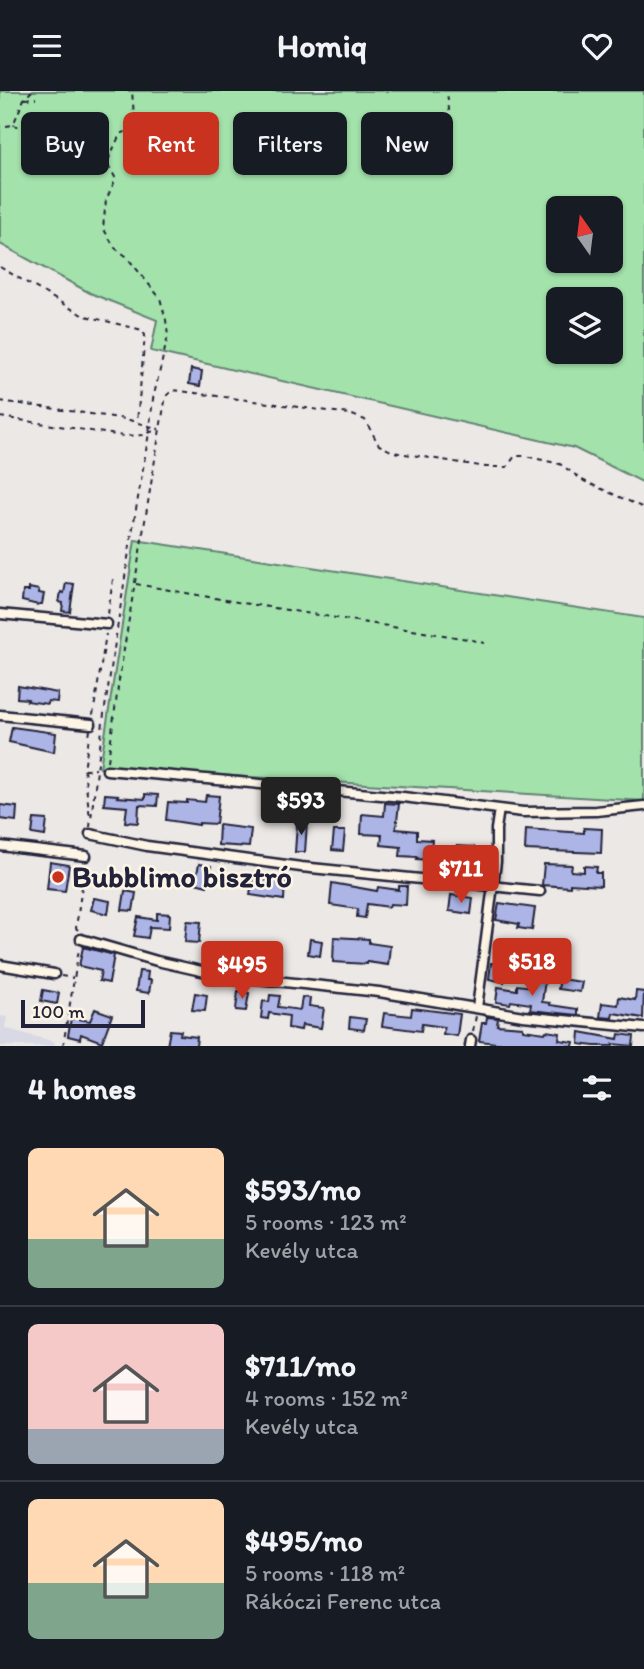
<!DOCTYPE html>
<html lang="en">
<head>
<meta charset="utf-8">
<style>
	:root { --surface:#171b24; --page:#20242c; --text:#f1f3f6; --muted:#9ea1a6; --line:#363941; --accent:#c8321e }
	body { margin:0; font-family:Itim,sans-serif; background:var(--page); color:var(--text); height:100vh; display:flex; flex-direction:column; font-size:26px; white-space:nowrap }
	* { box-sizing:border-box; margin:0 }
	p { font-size:23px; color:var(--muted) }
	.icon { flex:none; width:38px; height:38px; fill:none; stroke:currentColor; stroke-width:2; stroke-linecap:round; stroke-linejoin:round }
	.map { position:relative; height:955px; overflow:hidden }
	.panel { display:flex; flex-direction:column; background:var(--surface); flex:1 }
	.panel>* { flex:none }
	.banner { position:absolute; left:21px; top:21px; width:602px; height:63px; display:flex; gap:14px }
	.needle { width:46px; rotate:346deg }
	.controls { position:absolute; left:546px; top:105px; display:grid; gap:14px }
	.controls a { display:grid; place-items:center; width:77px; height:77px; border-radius:10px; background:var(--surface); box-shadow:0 2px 5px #0004; font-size:35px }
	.scale { position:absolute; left:21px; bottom:18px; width:124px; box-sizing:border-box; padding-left:7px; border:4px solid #22223b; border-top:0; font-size:19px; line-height:24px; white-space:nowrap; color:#22223b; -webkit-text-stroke:5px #fcf5e5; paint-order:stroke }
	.price { position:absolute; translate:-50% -60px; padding:0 16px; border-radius:7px; background:var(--accent); color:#fff; font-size:23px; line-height:46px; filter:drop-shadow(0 2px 4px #0008) }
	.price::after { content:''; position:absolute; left:50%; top:42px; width:21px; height:16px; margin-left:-10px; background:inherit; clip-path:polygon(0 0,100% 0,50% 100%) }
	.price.current { background:#222; color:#fff }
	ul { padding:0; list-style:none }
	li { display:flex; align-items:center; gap:21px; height:175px; padding:0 28px }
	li+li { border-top:2px solid var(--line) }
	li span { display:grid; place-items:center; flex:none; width:196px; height:140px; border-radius:10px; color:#555 }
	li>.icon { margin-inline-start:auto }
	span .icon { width:84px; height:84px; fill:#fffc; stroke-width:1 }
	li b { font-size:30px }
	h2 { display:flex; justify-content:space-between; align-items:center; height:84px; padding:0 28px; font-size:30px }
	.tag { padding:0 24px; border-radius:10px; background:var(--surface); box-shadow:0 2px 5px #0004; font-size:24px; line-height:63px }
	.tag.current { background:var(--accent); color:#fff }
	header { display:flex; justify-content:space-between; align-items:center; height:91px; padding:0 28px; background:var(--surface); font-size:32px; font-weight:700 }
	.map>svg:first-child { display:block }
	.built { fill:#d9d9e5 }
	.green { fill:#a3e2ab; stroke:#628273; stroke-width:2; fill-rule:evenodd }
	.building { fill:#adb5e6; stroke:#22223b; stroke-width:2 }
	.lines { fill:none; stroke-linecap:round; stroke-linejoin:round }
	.minor-casing { stroke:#22223b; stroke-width:13 }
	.path { stroke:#22223b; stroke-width:2; stroke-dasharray:5 5; stroke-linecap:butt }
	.minor { stroke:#fcf5e5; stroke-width:8 }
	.poi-dot { fill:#c8321e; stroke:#fcf5e5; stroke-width:2.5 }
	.labels { text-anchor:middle; stroke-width:5; stroke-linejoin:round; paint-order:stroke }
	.poi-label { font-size:30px; font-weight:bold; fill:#22223b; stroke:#fcf5e5; text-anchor:start }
</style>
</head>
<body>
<header><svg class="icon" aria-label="menu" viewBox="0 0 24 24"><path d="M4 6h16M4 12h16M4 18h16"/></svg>Homiq<svg class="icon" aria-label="heart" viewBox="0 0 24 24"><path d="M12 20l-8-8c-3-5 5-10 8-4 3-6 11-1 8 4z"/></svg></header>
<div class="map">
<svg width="644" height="955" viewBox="0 0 644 955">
	<rect width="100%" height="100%" fill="#ece8e5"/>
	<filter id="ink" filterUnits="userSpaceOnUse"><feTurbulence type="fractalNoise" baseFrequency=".0143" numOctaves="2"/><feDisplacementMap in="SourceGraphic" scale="14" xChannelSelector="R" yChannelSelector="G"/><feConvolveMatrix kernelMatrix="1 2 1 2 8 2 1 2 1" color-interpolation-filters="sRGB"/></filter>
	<g filter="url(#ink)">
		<path class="built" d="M0 925 7 926 5 937 55 951 54 955H0Z"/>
		<path class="green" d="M0 0H644V392L574 357 151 260 157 229 90 202 0 153ZM611 117V170H558V117ZM558 208H611V261H558Z
			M135 449 644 527V710L100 677Z"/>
		<path class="building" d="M191 278 202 280 200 295 189 293Z
			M66 492 74 493 70 521 62 520 63 512 59 511 61 501 64 502Z
			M29 497 39 499V502L44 503 42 513H39L38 514 22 510 23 500H29Z
			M18 595 58 602 57 611 48 610 47 613 27 610 28 608 17 607Z
			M12 636 56 642 54 661 9 651Z
			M105 703 118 704 117 706 145 708V703L158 704 157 715 139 714 138 732 125 731 127 716 104 714Z
			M206 704 219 705 216 733 199 732V734L166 729 168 711 187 712V709L205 711Z
			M385 712 399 713 396 738 417 740V748L432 749 430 769 417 768 418 766 400 765 401 756 381 754 382 744 361 743 362 723 384 725Z
			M0 714 17 716 16 730 0 728Z
			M34 728 47 729 45 745 32 743Z
			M297 732H307L305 761H295Z
			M219 734 251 738 249 756 218 754Z
			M584 737 602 738 601 762 525 759 526 738 584 742Z
			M334 740H345L343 760 332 759Z
			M456 755 474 756 473 766 466 765 465 774 455 773Z
			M50 771 69 774 65 800 47 798Z
			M199 773 211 775 207 795 195 792Z
			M544 773 572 774 571 780 584 781V775L597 776 596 782H601V795L570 793V796L542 794Z
			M253 783 266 785V789L285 790 284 809 250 804Z
			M332 792 377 800 378 796 399 799V795H407L406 814 390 813 389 816 367 813 365 827 357 826 358 818 330 814Z
			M125 800 136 802 133 820 122 819Z
			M451 804 473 807 471 823 449 820Z
			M94 807 110 810 108 823 91 819Z
			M499 812 535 817 532 839 518 837 519 833 496 829Z
			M157 822 170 823 169 837 150 836 148 847 134 845 138 826 157 829Z
			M187 830 201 831 199 852 185 851Z
			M334 846 369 848V852L390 855 388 874 367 871V873L333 871Z
			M310 848 322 850 320 865 308 863Z
			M83 856 114 864 109 892 99 890 101 880 79 875Z
			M243 856 258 858 256 871 242 869Z
			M491 872 506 874 504 891 489 888Z
			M139 880 148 881 147 889H151L149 902 136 900Z
			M535 888 545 889 542 911 550 912V914L578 918V924L530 919 531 913 511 910 510 913 496 911 498 896 517 899V894L534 896Z
			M560 888 582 891 580 901 558 898Z
			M43 899 59 902 57 913 41 910Z
			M238 900 249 902 246 920 236 919Z
			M636 900 644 901 643 927 613 922 612 927 600 926 602 912 618 914 619 906 635 909Z
			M195 902 207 904 205 920 192 919Z
			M270 904 280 905 278 916 300 919 302 906 310 907 309 915 324 917 321 937 302 934 301 939 288 937 289 925 269 922 268 928 261 927 263 910 269 911Z
			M412 917 460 923 457 945 443 943 444 936 422 933 421 940 382 935 384 922 411 925Z
			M95 918 112 924 102 951 81 943 80 948 68 945 71 927 90 930Z
			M350 926 366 928 364 939 349 937Z
			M487 926 498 927 497 934 523 936V939L545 942 546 940 560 942 559 949 574 951 573 955 537 954V955H522L479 950 482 932H486Z
			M170 939 181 940 180 944 197 946 196 955H167Z
			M580 941 618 948 619 943 634 945 633 955 613 953V955H594L579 953Z"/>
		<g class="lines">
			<g class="minor-casing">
				<path id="minor" d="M0 523 107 533
					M0 624 91 633
					M107 679 403 706 523 721 596 720 644 715
					M90 743 147 755 301 776 540 800
					M0 755 86 765
					M81 848 157 870 219 884 379 901 523 925 644 937
					M0 874 54 883
					M477 917 496 771V738L499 718
					M470 955 471 949"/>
			</g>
			<path class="path" d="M32 0 24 8 13 34 87 52 110 64
				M25 8 36 7
				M6 35 12 34
				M379 48 435 59C454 32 450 32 447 0
				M0 176 82 224 142 239 145 244 137 331
				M0 310 126 328 159 338
				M0 326 124 345 143 344 159 338
				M136 493 237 511 468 548 484 552
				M108 523 113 488
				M93 624 106 543
				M90 639 84 679 90 727
				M108 670 119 589 160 338 166 305 173 299 350 323 365 329 379 354 393 361 486 376H507L515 365H525L560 373 584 390 644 417
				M84 679 96 678
				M90 736 104 623 130 454 149 342 153 308 168 245 166 229 160 207 126 165 115 157 103 137 106 109 116 88 107 72 120 43 128 40 134 25 132 0
				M78 839 76 837 85 773
				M61 885 73 887
				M473 940 476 925
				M63 955 79 858"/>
			<use href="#minor" class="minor"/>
		</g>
	</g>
	<circle class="poi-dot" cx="58" cy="786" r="7"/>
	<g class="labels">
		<g class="poi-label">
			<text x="72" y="796">Bubblimo bisztró</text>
		</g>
	</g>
</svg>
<div class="controls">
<a><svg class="needle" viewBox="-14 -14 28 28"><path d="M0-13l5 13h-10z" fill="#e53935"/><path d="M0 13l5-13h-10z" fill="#9ea1a6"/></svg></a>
<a><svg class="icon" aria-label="layers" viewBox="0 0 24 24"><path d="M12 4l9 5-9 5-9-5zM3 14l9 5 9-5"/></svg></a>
</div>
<div class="scale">100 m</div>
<b class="price current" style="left:301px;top:746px">$593</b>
<b class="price" style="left:461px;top:814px">$711</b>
<b class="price" style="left:532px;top:907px">$518</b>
<b class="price" style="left:242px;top:910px">$495</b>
<div class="banner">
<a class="tag">Buy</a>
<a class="tag current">Rent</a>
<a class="tag">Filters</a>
<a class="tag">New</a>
</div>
</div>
<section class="panel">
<h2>4 homes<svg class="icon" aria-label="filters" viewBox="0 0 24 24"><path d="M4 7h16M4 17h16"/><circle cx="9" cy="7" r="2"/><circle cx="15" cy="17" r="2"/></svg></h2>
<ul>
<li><span style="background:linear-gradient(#ffd9b3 65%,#7fa58c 0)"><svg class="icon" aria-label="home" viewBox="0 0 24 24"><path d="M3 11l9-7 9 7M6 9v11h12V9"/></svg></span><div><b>$593/mo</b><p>5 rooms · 123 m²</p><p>Kevély utca</p></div></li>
<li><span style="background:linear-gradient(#f6c9c9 75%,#9aa5b1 0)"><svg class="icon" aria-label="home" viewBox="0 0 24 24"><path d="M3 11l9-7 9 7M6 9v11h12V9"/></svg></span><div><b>$711/mo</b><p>4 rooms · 152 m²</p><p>Kevély utca</p></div></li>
<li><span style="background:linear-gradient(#ffd9b3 60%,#7fa58c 0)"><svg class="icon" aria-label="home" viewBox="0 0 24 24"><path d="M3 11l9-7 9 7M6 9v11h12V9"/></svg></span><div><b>$495/mo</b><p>5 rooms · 118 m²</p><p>Rákóczi Ferenc utca</p></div></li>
</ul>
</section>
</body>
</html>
